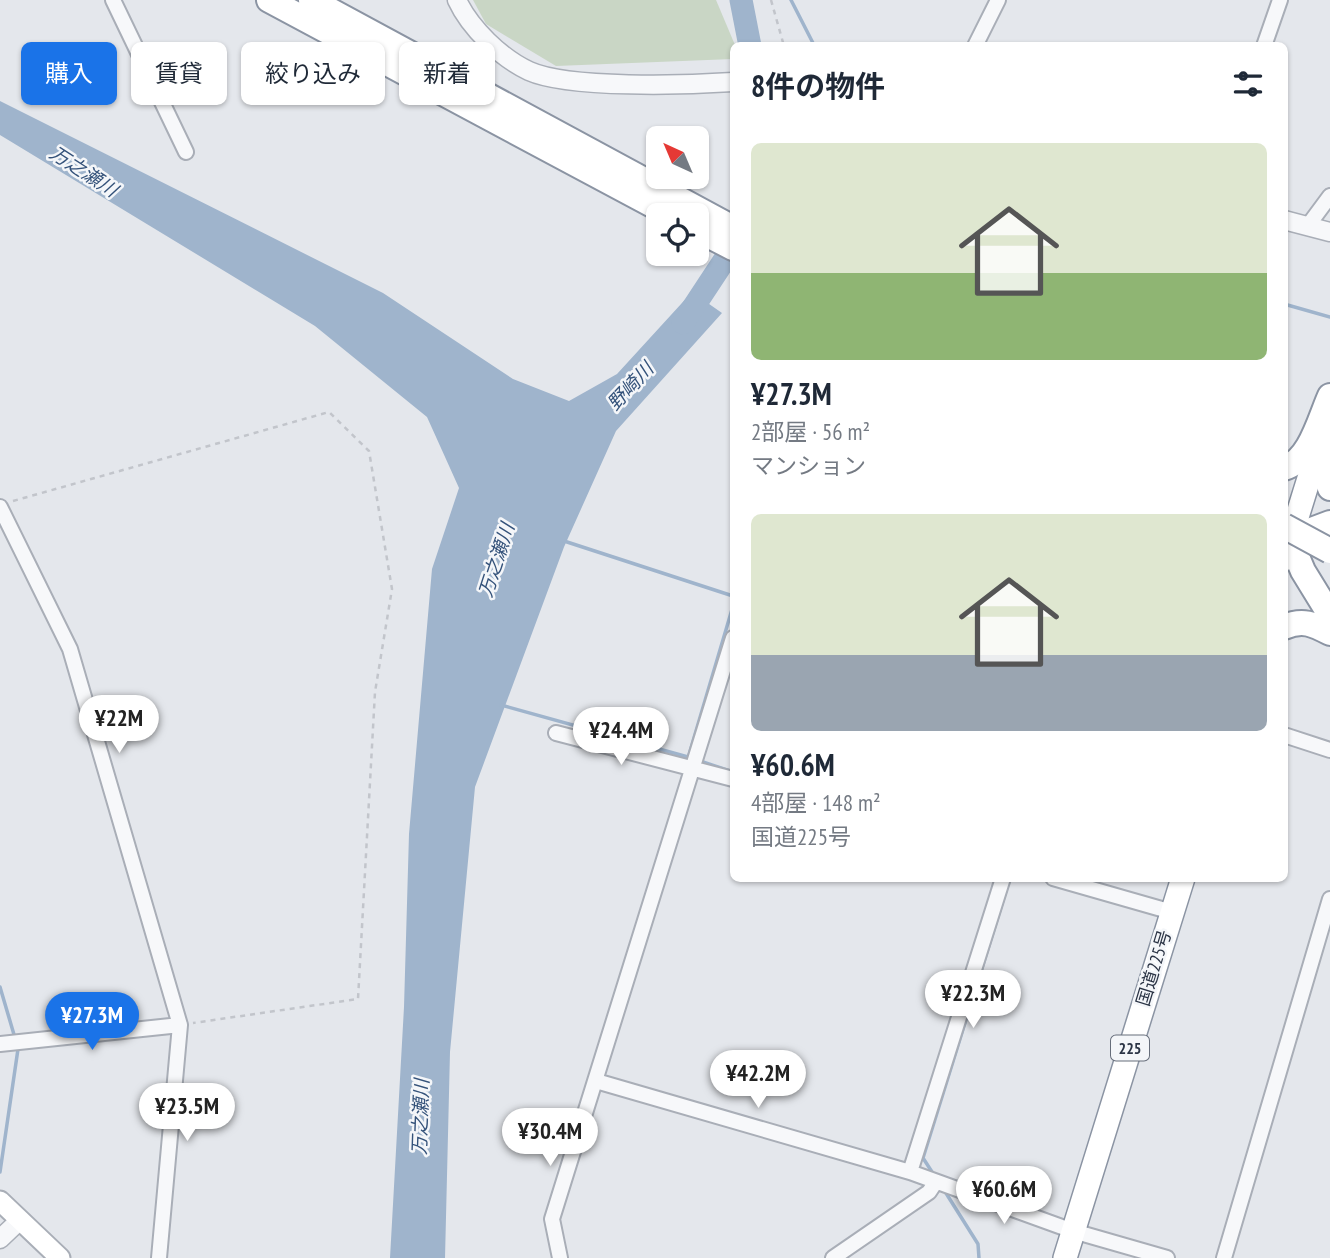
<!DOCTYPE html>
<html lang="ja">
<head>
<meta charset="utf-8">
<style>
	:root { --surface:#fff; --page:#f6f6f7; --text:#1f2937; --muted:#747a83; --accent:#1a73e8 }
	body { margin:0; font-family:"PT Sans Narrow","Noto Sans JP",sans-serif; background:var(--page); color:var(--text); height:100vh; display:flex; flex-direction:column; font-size:26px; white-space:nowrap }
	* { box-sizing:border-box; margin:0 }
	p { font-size:23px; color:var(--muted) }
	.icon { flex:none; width:38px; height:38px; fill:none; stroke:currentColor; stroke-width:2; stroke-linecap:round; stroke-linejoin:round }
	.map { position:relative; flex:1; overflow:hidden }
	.side { position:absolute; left:730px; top:42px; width:558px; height:840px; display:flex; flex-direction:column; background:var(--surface); border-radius:10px; box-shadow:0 2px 5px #0004 }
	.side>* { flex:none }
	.guide { position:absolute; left:21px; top:42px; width:604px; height:63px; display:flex; gap:14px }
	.needle { width:46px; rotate:316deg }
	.controls { position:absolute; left:646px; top:126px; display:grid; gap:14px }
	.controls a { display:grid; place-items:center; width:63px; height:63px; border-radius:10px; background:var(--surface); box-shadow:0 2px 5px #0004; font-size:35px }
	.price { position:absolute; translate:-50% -60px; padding:0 16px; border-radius:24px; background:#fff; color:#222; font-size:23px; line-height:46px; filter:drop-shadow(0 2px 4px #0008) }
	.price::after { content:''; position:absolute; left:50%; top:42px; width:21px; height:16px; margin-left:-10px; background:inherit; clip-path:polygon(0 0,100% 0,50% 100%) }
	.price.current { background:var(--accent); color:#fff }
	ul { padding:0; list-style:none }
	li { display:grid; align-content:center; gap:14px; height:371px; padding:0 21px }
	li span { display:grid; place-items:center; height:217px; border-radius:10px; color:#555 }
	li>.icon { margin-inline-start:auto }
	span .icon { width:126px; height:126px; fill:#fffc; stroke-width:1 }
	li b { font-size:30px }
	h2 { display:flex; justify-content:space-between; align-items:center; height:84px; padding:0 21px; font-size:30px }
	.tag { padding:0 24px; border-radius:10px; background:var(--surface); box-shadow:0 2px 5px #0004; font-size:24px; line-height:63px }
	.tag.current { background:var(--accent); color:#fff }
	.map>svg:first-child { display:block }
	.green { fill:#c9d6c5 }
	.water { fill:#9fb4cc }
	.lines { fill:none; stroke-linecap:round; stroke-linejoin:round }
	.stream { stroke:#9fb4cc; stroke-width:3.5 }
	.river { stroke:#9fb4cc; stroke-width:23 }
	.minor-casing { stroke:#a9aeb7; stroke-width:18 }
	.tertiary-casing { stroke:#a9aeb7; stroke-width:21 }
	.secondary-casing { stroke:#a9aeb7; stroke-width:23 }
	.trunk-casing { stroke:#8b94a3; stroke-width:26 }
	.motorway-casing { stroke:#8b94a3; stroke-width:28 }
	.path { stroke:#c2c5cb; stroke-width:2.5; stroke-dasharray:5 5; stroke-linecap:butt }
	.minor { stroke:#f7f8fa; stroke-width:14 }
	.tertiary { stroke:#f7f8fa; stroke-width:18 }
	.secondary { stroke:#fff; stroke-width:19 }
	.trunk { stroke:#fff; stroke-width:23 }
	.motorway { stroke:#fff; stroke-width:24 }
	.motorway-bridge-casing { stroke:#8b94a3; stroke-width:28; stroke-linecap:butt }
	.motorway-bridge { stroke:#fff; stroke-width:24 }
	.labels { text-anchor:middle; stroke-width:5; stroke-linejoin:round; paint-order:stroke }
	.shield { fill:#f4f6f9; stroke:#676e7b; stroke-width:2 }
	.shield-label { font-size:16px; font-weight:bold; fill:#2b3445 }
	.street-label { font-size:18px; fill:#2b3445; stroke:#f4f6f9 }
	.water-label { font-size:19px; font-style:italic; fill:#34527a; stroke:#f4f6f9 }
</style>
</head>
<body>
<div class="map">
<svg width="1330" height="1258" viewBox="0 0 1330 1258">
	<rect width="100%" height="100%" fill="#e4e7ec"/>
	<path class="green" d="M473 0H716L735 45 733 59 556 66 486 24Z"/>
	<path class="water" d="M0 101 383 293 513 379 569 401 617 374 692 292 722 313 616 431 564 547 475 787 450 1052 445 1258H390L404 1007 409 834 432 569 459 488 427 417 315 326 0 135Z"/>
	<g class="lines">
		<path class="stream" d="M791 0 814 45
			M1284 304 1330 317
			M564 541 733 596
			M501 705 688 757
			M688 758 733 606
			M703 762 733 772
			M0 987 15 1038
			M0 1172 18 1049
			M934 1175 923 1158 1010 878
			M944 1190 978 1244 979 1258"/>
		<path class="river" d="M741 0 750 46
			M683 323 733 247"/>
		<g class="minor-casing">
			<path id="minor" d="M113 0 186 152
				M975 46 998 0
				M1264 46 1280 0
				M1307 227 1330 196
				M0 507 70 649 180 1025 159 1258
				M556 733 733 779
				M1284 735 1330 750
				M1053 878 1172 912
				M0 1044 180 1025
				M596 1081 910 1172 1073 1231 1167 1258
				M910 1172 1003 878
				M560 1258 552 1219 733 638
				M833 1258 929 1192 935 1183
				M1224 1258 1330 899"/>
		</g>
		<g class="tertiary-casing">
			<path id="tertiary" d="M457 0C470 28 501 58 529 71 569 89 687 85 733 82
				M1284 220 1330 232
				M0 1239 20 1220"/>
		</g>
		<g class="secondary-casing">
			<path id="secondary" d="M0 1201 60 1258"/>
		</g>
		<g class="trunk-casing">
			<path id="trunk" d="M1284 559 1324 430
				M1065 1258 1183 878"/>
		</g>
		<g class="motorway-casing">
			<path id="motorway" d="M269 0 671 215
				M311 0 733 228
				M696 229 733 248
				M1330 444 1325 474 1330 488
				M1284 468C1310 461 1320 418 1330 396
				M1284 526 1303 571 1330 615
				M1285 540 1330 523
				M1284 627C1303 619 1313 624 1330 633"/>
		</g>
		<path class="path" d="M771 0 784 46
			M13 501 329 412 369 451 392 589 375 692 358 999 193 1023"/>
		<use href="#minor" class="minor"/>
		<use href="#tertiary" class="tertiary"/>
		<use href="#secondary" class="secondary"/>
		<use href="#trunk" class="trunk"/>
		<use href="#motorway" class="motorway"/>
		<g class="motorway-bridge-casing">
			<path id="motorway-bridge" d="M1284 526 1330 551"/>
		</g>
		<use href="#motorway-bridge" class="motorway-bridge"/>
	</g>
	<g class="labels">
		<rect class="shield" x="1111" y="1035.5" width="38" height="25" rx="5"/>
		<g class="shield-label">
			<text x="1130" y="1054">225</text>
		</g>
		<g class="street-label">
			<text transform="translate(1154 968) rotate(-73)" y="6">国道225号</text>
		</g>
		<g class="water-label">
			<text transform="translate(84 171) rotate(33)" y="7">万之瀬川</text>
			<text transform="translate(630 386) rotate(-47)" y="7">野崎川</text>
			<text transform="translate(496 560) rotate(-72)" y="7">万之瀬川</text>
			<text transform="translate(420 1117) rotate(-88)" y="7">万之瀬川</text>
		</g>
	</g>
</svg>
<div class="controls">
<a><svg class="needle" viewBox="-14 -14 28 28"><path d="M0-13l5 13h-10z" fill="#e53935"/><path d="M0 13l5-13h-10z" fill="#747a83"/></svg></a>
<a><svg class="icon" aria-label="locate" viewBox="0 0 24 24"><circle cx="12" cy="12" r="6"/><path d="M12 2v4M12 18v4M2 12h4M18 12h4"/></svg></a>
</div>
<b class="price" style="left:119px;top:755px">¥22M</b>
<b class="price" style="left:621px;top:767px">¥24.4M</b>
<b class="price" style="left:973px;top:1030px">¥22.3M</b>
<b class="price current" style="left:92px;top:1052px">¥27.3M</b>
<b class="price" style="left:758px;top:1110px">¥42.2M</b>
<b class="price" style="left:187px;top:1143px">¥23.5M</b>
<b class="price" style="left:550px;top:1168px">¥30.4M</b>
<b class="price" style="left:1004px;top:1226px">¥60.6M</b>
<div class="guide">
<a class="tag current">購入</a>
<a class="tag">賃貸</a>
<a class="tag">絞り込み</a>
<a class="tag">新着</a>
</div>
<section class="side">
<h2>8件の物件<svg class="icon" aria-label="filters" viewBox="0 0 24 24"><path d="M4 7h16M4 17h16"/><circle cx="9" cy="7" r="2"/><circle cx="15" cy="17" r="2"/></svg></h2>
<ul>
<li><span style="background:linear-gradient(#dfe7d0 60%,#8fb573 0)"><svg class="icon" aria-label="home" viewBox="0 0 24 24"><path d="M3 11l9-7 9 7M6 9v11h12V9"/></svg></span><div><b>¥27.3M</b><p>2部屋 · 56 m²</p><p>マンション</p></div></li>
<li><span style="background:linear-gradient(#dfe7d0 65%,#9aa5b1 0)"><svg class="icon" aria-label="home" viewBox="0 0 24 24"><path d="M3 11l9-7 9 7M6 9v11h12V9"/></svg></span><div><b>¥60.6M</b><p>4部屋 · 148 m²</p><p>国道225号</p></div></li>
</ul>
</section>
</div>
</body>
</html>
